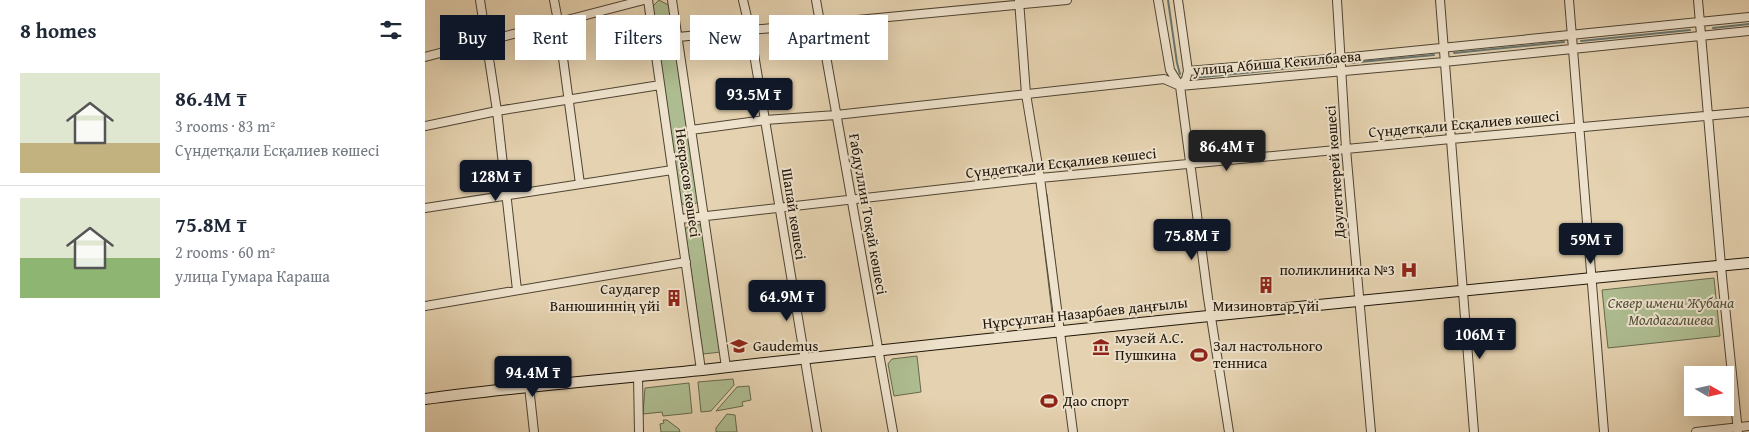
<!DOCTYPE html>
<html lang="en">
<head>
<meta charset="utf-8">
<style>
	:root { --surface:#fff; --page:#f6f6f7; --text:#1f2937; --muted:#747a83; --line:#e0e1e3; --accent:#111827 }
	body { margin:0; font-family:"Gentium Book Plus",serif; background:var(--page); color:var(--text); height:100vh; display:flex; flex-direction:column; font-size:19px; white-space:nowrap }
	* { box-sizing:border-box; margin:0 }
	p { font-size:16px; color:var(--muted) }
	.icon { flex:none; width:28px; height:28px; fill:none; stroke:currentColor; stroke-width:2; stroke-linecap:round; stroke-linejoin:round }
	.map { position:relative; flex:1; overflow:hidden }
	.panel { display:flex; flex-direction:column; background:var(--surface); width:425px }
	.panel>* { flex:none }
	.banner { position:absolute; left:15px; top:15px; width:475px; height:45px; display:flex; gap:10px }
	.needle { width:32px; rotate:99deg }
	.controls { position:absolute; left:1259px; top:366px; display:grid; gap:10px }
	.controls a { display:grid; place-items:center; width:50px; height:50px; border-radius:0px; background:var(--surface); box-shadow:0 5px 20px #0002; font-size:25px }
	.price { position:absolute; translate:-50% -42px; padding:0 11px; border-radius:5px; background:var(--accent); color:#fff; font-size:16px; line-height:32px; filter:drop-shadow(0 1px 2px #0008) }
	.price::after { content:''; position:absolute; left:50%; top:30px; width:15px; height:11px; margin-left:-8px; background:inherit; clip-path:polygon(0 0,100% 0,50% 100%) }
	.price.on { background:#222; color:#fff }
	ul { padding:0; list-style:none }
	li { display:flex; align-items:center; gap:15px; height:125px; padding:0 20px }
	li+li { border-top:1px solid var(--line) }
	li span { display:grid; place-items:center; flex:none; width:140px; height:100px; border-radius:0px; color:#555 }
	li>.icon { margin-inline-start:auto }
	span .icon { width:60px; height:60px; fill:#fffc; stroke-width:1 }
	li b { font-size:21px }
	h2 { display:flex; justify-content:space-between; align-items:center; height:60px; padding:0 20px; font-size:21px }
	.tag { padding:0 18px; border-radius:0px; background:var(--surface); box-shadow:0 5px 20px #0002; font-size:18px; line-height:45px }
	.tag.on { background:var(--accent); color:#fff }
	main { display:flex; flex:1; min-height:0 }
	.map>svg:first-child { display:block }
	.green { fill:#aebd91; stroke:#66684d }
	.lines { fill:none; stroke-linecap:round; stroke-linejoin:round }
	.stream { stroke:#677570; stroke-width:2 }
	.street-casing { stroke:#4f4433; stroke-width:10 }
	.secondary-casing { stroke:#1d1409; stroke-width:12 }
	.street { stroke:#eee2cc; stroke-width:8 }
	.secondary { stroke:#eee2cc; stroke-width:10 }
	.labels { text-anchor:middle; stroke-width:4; stroke-linejoin:round; paint-order:stroke }
	.street-label { font-size:15px; fill:#1d1409; stroke:#eee2cc }
	.poi-label { font-size:15px; fill:#1d1409; stroke:#eee2cc; text-anchor:start }
	.park-label { font-size:15px; font-style:italic; fill:#504f39; stroke:#eee2cc }
</style>
</head>
<body>
<main>
<section class="panel">
<h2>8 homes<svg class="icon" aria-label="filters" viewBox="0 0 24 24"><path d="M4 7h16M4 17h16"/><circle cx="9" cy="7" r="2"/><circle cx="15" cy="17" r="2"/></svg></h2>
<ul>
<li><span style="background:linear-gradient(#dfe7d0 70%,#c2b280 0)"><svg class="icon" aria-label="home" viewBox="0 0 24 24"><path d="M3 11l9-7 9 7M6 9v11h12V9"/></svg></span><div><b>86.4M ₸</b><p>3 rooms · 83 m²</p><p>Сүндетқали Есқалиев көшесі</p></div></li>
<li><span style="background:linear-gradient(#dfe7d0 60%,#8fb573 0)"><svg class="icon" aria-label="home" viewBox="0 0 24 24"><path d="M3 11l9-7 9 7M6 9v11h12V9"/></svg></span><div><b>75.8M ₸</b><p>2 rooms · 60 m²</p><p>улица Гумара Караша</p></div></li>
</ul>
</section>
<div class="map">
<svg width="1324" height="432" viewBox="0 0 1324 432">
	<rect width="100%" height="100%" fill="#e5d2b0"/>
	<filter id="stains"><feTurbulence type="fractalNoise" baseFrequency=".004" numOctaves="4"/><feColorMatrix values="0 0 0 0 .2 0 0 0 0 .09 0 0 0 0 .02 0 0 0 .5 -.17"/></filter>
	<radialGradient id="worn" r=".72"><stop offset=".6" stop-color="#630" stop-opacity="0"/><stop offset="1" stop-color="#630" stop-opacity=".3"/></radialGradient>
	<path class="green" d="M234 0 245 6 273 202 266 206 257 204 254 197 226 8Z
		M622 194 636 312 627 313 613 196Z
		M268 223 278 226 296 352 278 354 260 229Z
		M1289 278 1295 336 1183 348 1177 290Z
		M492 356 496 392 469 396 463 364 467 359Z
		M308 379 309 385 286 411 276 412 273 382Z
		M264 383 267 413 238 416 237 412 218 414 220 388Z
		M324 386 326 400 317 402 318 406 291 411 312 387Z
		M302 414 310 415 312 432H291V428Z
		M238 420H242L254 429 255 432H236L235 424 239 423Z"/>
	<g class="lines">
		<path class="stream" d="M743 0 752 63 755 74
			M1288 28 1324 24
			M1156 41 1265 30
			M1029 53 1139 42
			M924 63 1009 55
			M768 78 909 64"/>
		<g class="street-casing">
			<path id="street" d="M55 0 72 111 92 290
				M129 0 133 21 155 184
				M223 0 276 370
				M247 0 301 367
				M318 0 325 30 392 432
				M391 0 468 432
				M594 0 601 94 615 178 648 432
				M733 0 745 70 755 86 783 298 804 432
				M753 0 763 71 761 79 755 86
				M912 0 921 149 946 432
				M1015 0 1049 432
				M1144 0 1179 432
				M1273 0 1297 277 1313 432
				M253 37 642 0
				M0 57 219 0
				M763 71 916 58 1324 17
				M0 126 72 111 235 85
				M266 130 340 120 411 115 739 79 755 86 1019 62 1324 31
				M0 208 247 170
				M255 219 615 178 1026 139 1324 112
				M0 306 261 262
				M213 376 214 432
				M104 386 109 432
				M1271 432 1324 426"/>
		</g>
		<g class="secondary-casing">
			<path id="secondary" d="M0 399C95 386 191 379 286 369 632 330 978 296 1324 263"/>
		</g>
		<use href="#street" class="street"/>
		<use href="#secondary" class="secondary"/>
	</g>
	<defs>
		<g id="hospital-bare" transform="scale(1.35)"><path d="M-5-5h3v3.5h4V-5h3V5h-3V1.5h-4V5h-3Z" fill="#8f2418" stroke="#eee2cc" stroke-width="2.5" paint-order="stroke"/></g>
		<g id="building-bare" transform="scale(1.35)"><path d="M-4-6H4V6H1V3H-1V6H-4ZM-2.5-4.3h1.7v1.8h-1.7ZM.8-4.3h1.7v1.8H.8ZM-2.5-1h1.7V.8h-1.7ZM.8-1h1.7V.8H.8Z" fill="#8f2418" stroke="#eee2cc" stroke-width="2.5" paint-order="stroke"/></g>
		<g id="university-bare" transform="scale(1.35)"><path d="M0-5L7-2L0 1L-7-2ZM-4 1L0 2.5L4 1V4Q0 6-4 4Z" fill="#8f2418" stroke="#eee2cc" stroke-width="2.5" paint-order="stroke"/></g>
		<g id="museum-bare" transform="scale(1.35)"><path d="M0-6L6-3V-2H-6V-3ZM-5-1h2V3h-2ZM-1-1h2V3h-2ZM3-1h2V3H3ZM-6 4H6V6H-6Z" fill="#8f2418" stroke="#eee2cc" stroke-width="2.5" paint-order="stroke"/></g>
		<g id="stadium-bare" transform="scale(1.35)"><path d="M0-5a6.5 5 0 1 0 0 10a6.5 5 0 1 0 0-10ZM-3.5-1.8h7v3.6h-7Z" fill="#8f2418" stroke="#eee2cc" stroke-width="2.5" paint-order="stroke"/></g>
	</defs>
	<g fill-rule="evenodd">
		<use href="#hospital-bare" x="984" y="270"/>
		<use href="#building-bare" x="841" y="285"/>
		<use href="#building-bare" x="249" y="298"/>
		<use href="#university-bare" x="314" y="346"/>
		<use href="#museum-bare" x="676" y="347"/>
		<use href="#stadium-bare" x="774" y="355"/>
		<use href="#stadium-bare" x="624" y="401"/>
	</g>
	<g class="labels">
		<g class="street-label">
			<text transform="translate(852 63) rotate(-5)" y="5">улица Абиша Кекилбаева</text>
			<text transform="translate(1039 124) rotate(-5)" y="5">Сүндетқали Есқалиев көшесі</text>
			<text transform="translate(636 163) rotate(-6)" y="5">Сүндетқали Есқалиев көшесі</text>
			<text transform="translate(910 172) rotate(-94)" y="5">Дәулеткерей көшесі</text>
			<text transform="translate(263 183) rotate(82)" y="5">Некрасов көшесі</text>
			<text transform="translate(369 214) rotate(81)" y="5">Шапай көшесі</text>
			<text transform="translate(443 214) rotate(80)" y="5">Ғабдуллин Тоқай көшесі</text>
			<text transform="translate(660 313) rotate(-6)" y="5">Нұрсұлтан Назарбаев даңғылы</text>
		</g>
		<g class="poi-label">
			<text x="970" y="275" text-anchor="end">поликлиника №3</text>
			<text x="235" y="294" text-anchor="end">Саудагер<tspan x="235" dy="17">Ванюшиннің үйі</tspan></text>
			<text x="841" y="311" text-anchor="middle">Мизиновтар үйі</text>
			<text x="690" y="343">музей А.С.<tspan x="690" dy="17">Пушкина</tspan></text>
			<text x="328" y="351">Gaudemus</text>
			<text x="788" y="351">Зал настольного<tspan x="788" dy="17">тенниса</tspan></text>
			<text x="638" y="406">Дао спорт</text>
		</g>
		<g class="park-label">
			<text x="1246" y="308">Сквер имени Жубана<tspan x="1246" dy="17">Молдагалиева</tspan></text>
		</g>
	</g>
	<rect width="100%" height="100%" filter="url(#stains)"/>
	<rect width="100%" height="100%" fill="url(#worn)"/>
</svg>
<div class="controls">
<a><svg class="needle" viewBox="-14 -14 28 28"><path d="M0-13l5 13h-10z" fill="#e53935"/><path d="M0 13l5-13h-10z" fill="#747a83"/></svg></a>
</div>
<b class="price" style="left:329px;top:120px">93.5M ₸</b>
<b class="price on" style="left:802px;top:172px">86.4M ₸</b>
<b class="price" style="left:71px;top:202px">128M ₸</b>
<b class="price" style="left:767px;top:261px">75.8M ₸</b>
<b class="price" style="left:1166px;top:265px">59M ₸</b>
<b class="price" style="left:362px;top:322px">64.9M ₸</b>
<b class="price" style="left:1055px;top:360px">106M ₸</b>
<b class="price" style="left:108px;top:398px">94.4M ₸</b>
<div class="banner">
<a class="tag on">Buy</a>
<a class="tag">Rent</a>
<a class="tag">Filters</a>
<a class="tag">New</a>
<a class="tag">Apartment</a>
</div>
</div>
</main>
</body>
</html>
